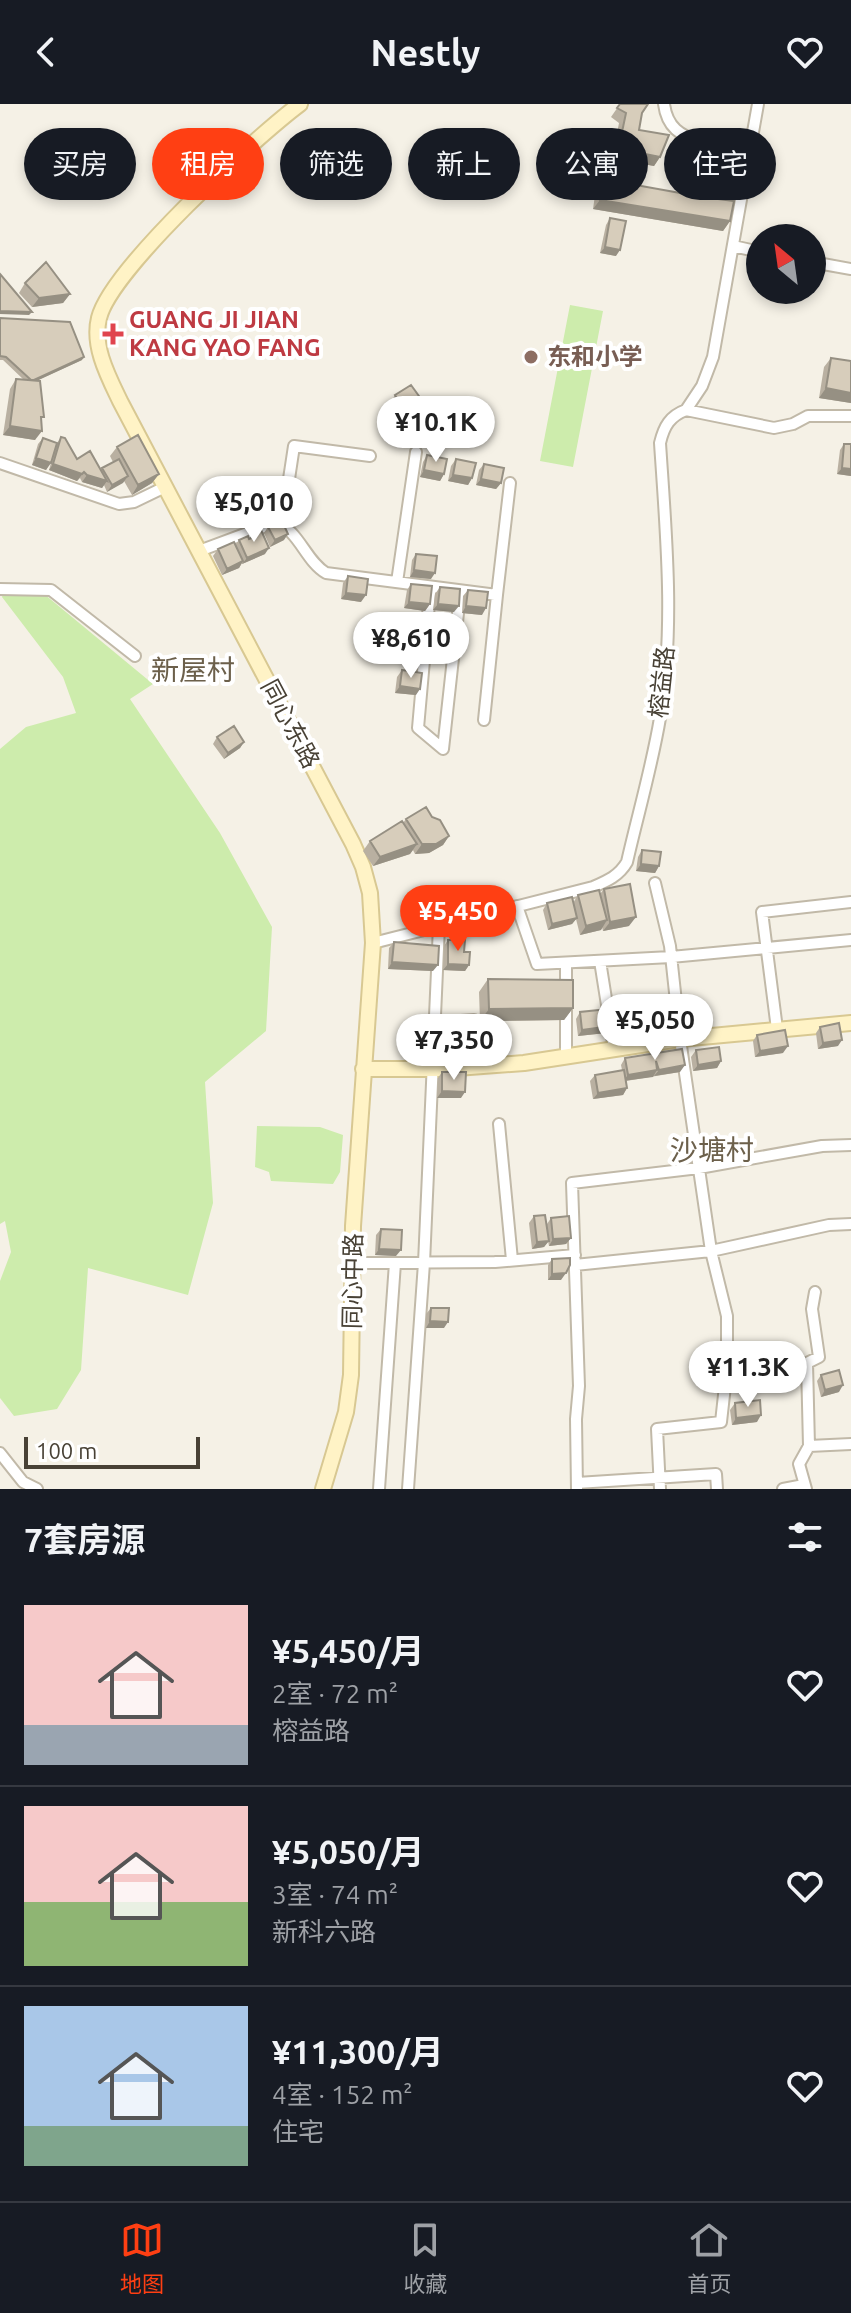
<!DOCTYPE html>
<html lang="zh">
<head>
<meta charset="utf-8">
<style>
	:root { --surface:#171b24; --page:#242831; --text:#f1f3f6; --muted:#9ea1a6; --line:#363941; --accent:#ff3f13 }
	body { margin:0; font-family:Ubuntu,"Noto Sans SC",sans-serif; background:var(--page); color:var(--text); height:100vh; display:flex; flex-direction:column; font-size:30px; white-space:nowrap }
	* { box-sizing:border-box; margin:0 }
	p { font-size:26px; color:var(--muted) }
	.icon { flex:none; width:44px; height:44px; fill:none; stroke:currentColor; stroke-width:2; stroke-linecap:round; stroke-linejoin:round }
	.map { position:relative; height:1385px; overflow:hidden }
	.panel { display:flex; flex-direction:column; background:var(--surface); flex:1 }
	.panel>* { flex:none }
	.hud { position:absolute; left:24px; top:24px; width:804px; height:72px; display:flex; gap:16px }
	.needle { width:52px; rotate:331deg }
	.buttons { position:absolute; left:746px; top:120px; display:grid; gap:16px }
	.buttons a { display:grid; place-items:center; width:80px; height:80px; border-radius:50%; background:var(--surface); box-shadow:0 4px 12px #0003; font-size:40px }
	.scale { position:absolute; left:24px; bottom:20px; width:176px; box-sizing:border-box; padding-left:8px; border:4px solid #484135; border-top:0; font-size:22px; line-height:28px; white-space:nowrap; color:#484135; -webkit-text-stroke:6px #fff; paint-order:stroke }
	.price { position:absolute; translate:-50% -68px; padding:0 18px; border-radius:28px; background:#fff; color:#222; font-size:26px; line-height:52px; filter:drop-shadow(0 2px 4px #0008) }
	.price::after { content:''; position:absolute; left:50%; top:48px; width:24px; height:18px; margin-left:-12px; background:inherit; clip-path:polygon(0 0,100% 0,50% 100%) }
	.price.active { background:var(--accent); color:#fff }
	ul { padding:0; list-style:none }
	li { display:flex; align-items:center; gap:24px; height:200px; padding:0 24px }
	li+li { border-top:2px solid var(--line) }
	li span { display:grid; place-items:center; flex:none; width:224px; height:160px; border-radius:0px; color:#555 }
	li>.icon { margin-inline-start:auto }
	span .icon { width:96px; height:96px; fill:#fffc; stroke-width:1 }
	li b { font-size:34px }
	h2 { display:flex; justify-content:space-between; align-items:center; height:96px; padding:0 24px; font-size:34px }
	.pill { padding:0 28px; border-radius:36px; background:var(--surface); box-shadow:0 4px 12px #0003; font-size:28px; line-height:72px }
	.pill.active { background:var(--accent); color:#fff }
	header { display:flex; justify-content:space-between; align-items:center; height:104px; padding:0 24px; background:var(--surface); font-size:36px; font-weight:700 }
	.tabs { display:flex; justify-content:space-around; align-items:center; height:112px; border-top:2px solid var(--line); background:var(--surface); font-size:22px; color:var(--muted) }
	.tabs a { display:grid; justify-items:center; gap:4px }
	.tabs .active { color:var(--accent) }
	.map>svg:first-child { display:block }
	.green { fill:#cdecac }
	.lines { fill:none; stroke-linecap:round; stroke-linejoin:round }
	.street-casing { stroke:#c1b9a8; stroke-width:14 }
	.secondary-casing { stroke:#d8c892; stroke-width:18 }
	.street { stroke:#fff; stroke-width:10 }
	.secondary { stroke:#fff3c6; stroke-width:14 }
	.wall { fill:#b9b0a1 }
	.shaded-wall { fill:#969083 }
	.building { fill:#d7cdbb; stroke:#969083; stroke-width:2 }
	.health-dot { fill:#e0444e; stroke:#fff; stroke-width:3 }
	.education-dot { fill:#8d6e63; stroke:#fff; stroke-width:3 }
	.labels { text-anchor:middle; stroke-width:8; stroke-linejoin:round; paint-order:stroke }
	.health-label { font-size:24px; font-weight:bold; fill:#be3a42; stroke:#fff; text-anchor:start }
	.education-label { font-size:24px; font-weight:bold; fill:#785e54; stroke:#fff; text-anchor:start }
	.street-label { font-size:24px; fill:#484135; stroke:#fff }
	.quarter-label { font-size:28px; fill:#6c604b; stroke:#fff }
</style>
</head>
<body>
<header><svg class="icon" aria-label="back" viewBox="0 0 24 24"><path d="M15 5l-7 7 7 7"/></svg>Nestly<svg class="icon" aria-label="heart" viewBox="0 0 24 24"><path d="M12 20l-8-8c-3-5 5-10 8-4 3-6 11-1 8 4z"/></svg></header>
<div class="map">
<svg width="851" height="1385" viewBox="0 0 851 1385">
	<rect width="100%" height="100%" fill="#f5f1e6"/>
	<path class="green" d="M570 201 603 207 573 363 540 357Z
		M6 479 32 480 153 580 130 595 220 729 272 823 266 927 205 978 213 1099 188 1191 88 1164 81 1266 57 1305 14 1312 0 1294V1177L11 1148 5 1117 0 1120V645L26 623 76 609 63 573 2 493Z
		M257 1022 320 1023 343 1031 340 1068 333 1080 271 1077 269 1068 255 1063Z"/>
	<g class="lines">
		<g class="street-casing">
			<path id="street" d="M664 0C667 23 680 32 701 38
				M733 142 760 148
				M812 158 851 165
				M686 306 702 282 713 253 758 0
				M0 359 119 400 134 398 165 383
				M282 421 294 342 370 352
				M199 447 274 419C298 423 305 457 326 469L497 491 484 616
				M397 478 416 348
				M0 485 51 486 135 552
				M430 489 418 624 443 645 460 491
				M497 491 510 379
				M655 779 670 842 680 935 711 1147 727 1212V1264L721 1318 657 1325 660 1385
				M517 802 537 860 671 853 851 836
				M373 839 593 783C607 777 619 772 627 758 638 710 652 662 660 614 675 523 666 430 660 339 664 322 670 312 686 306L774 324 793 320 808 312H851
				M600 857 614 945
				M566 859V954
				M435 919 474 916 475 962
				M777 925 762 808 851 798
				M499 1020 512 1156
				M353 1159 495 1158 575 1151
				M575 1161 711 1147 829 1121 851 1120
				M727 1264 807 1259
				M809 1342 851 1340
				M0 1349 23 1378 37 1385
				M577 1379 716 1370 717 1385
				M379 1385 395 1159
				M408 1385 424 1159 439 822
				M577 1385 576 1315 579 1282 572 1079 699 1064 822 1042 851 1041
				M783 1385 804 1381
				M806 1385 799 1360 809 1342 807 1259 819 1253 812 1205 815 1188"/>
		</g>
		<g class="secondary-casing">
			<path id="secondary" d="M300 0C256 33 111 165 99 214 92 242 108 272 120 297L353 740 363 763 370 789 373 839 353 1122 351 1271 346 1308 323 1385
				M363 965H443L524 959 680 935 851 919"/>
		</g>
		<use href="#street" class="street"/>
		<use href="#secondary" class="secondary"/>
	</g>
	<path class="wall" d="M620 0 642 9 639 26 660 53 654 62 633 58 630 80 692 91 695 65 670 61 674 43 680 33 739 62 733 72 720 70 717 95 730 117 723 127 593 105 596 84 604 74 607 55 614 45 619 19 611 13Z
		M610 114 616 152 600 149 606 121Z
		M25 179 70 190 63 199 32 203 19 189Z
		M0 214 82 256 38 276 41 316 35 336 3 331 10 285 16 275 24 276 3 256H0Z
		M831 254 851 257V299L819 294 824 263Z
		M395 291 424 313 408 323 391 298Z
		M61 333 77 355 100 366 102 364 113 358 110 352 117 343 159 370 152 379 132 391 124 377 107 388 104 381 102 384 82 378 80 374 77 377 49 366 53 352 46 366 32 361 38 340 43 334 57 339Z
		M844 340 851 372 837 370 840 346Z
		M427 351 444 370 440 377 420 373 423 358Z
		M456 355 472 374 468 381 448 377 451 362Z
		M484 360 501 379 496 385 476 381 479 366Z
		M268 423 284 436 270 443 264 429Z
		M254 429 265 450 242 460V459L239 464 222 471 213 452 218 445 236 440 239 436 249 435Z
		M416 450 431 475 410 473 412 456Z
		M348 472 361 498 341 495 343 479Z
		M411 480 430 500 425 507 404 504 407 486Z
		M440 483 454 508 433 506 435 490Z
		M468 486 482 511 462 509 463 492Z
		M402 566 416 591 395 589 397 573Z
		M217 633 244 638 240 644 224 655 213 640Z
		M432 713 449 732 443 741 429 749 415 750 413 746 410 750 373 762 363 747 370 737 403 719 406 715Z
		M642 746 659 762 655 769 636 767 638 753Z
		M604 785 629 822 603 827 602 823 601 826 580 831 576 815 572 820 548 826 543 806 547 799H573L578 791 600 790Z
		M448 836 464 848 469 861 465 867 443 866 444 842Z
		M394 838 433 867 388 865 389 844Z
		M488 875 573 904 564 916 480 917 479 888Z
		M580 908 611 922 606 929 578 932 576 915Z
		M820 923 838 942 818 945 816 929Z
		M757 931 783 949 755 953 753 937Z
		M696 946 721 957 717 964 693 967 691 953Z
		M625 954 680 968 626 977 627 984 623 991 593 995 590 977 595 971 622 966 621 961Z
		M442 968 461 994H437L438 974Z
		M534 1112 547 1120 551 1114 571 1134 566 1140 549 1142 548 1137 544 1143 532 1145 529 1119Z
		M381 1125 396 1152 375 1151 376 1131Z
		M552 1155 561 1176H548V1161Z
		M431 1204 444 1224H426V1210Z
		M821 1271 839 1288 821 1293 817 1277Z
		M735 1299 757 1318 732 1321 730 1306Z"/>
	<path class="shaded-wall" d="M635 48 660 53 654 62 628 57Z
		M677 51 702 56 695 65 670 61Z
		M722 59 739 62 733 72 715 69Z
		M600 96 730 117 723 127 593 105Z
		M605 143 620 146 616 152 600 149Z
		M70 190 63 199 32 203 39 194Z
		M0 207 32 208 29 211 0 210Z
		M84 253 82 256 30 280 32 277Z
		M826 284 851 289V299L819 294Z
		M429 306 424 313 408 323 412 317Z
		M10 322 42 327 35 336 3 331Z
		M36 354 51 359 46 366 32 361Z
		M53 360 84 368 77 377 49 366Z
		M842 364 851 365V372L837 370Z
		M424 366 444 370 440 377 420 373Z
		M159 370 152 379 132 391 138 381Z
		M87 371 107 377 102 384 82 378Z
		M453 371 472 374 468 381 448 377Z
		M128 372 123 379 107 388 112 381Z
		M481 375 501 379 496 385 476 381Z
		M288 430 284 436 270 443 275 436Z
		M269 444 265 450 242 460 247 454Z
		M243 457 239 464 222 471 227 465Z
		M414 466 435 469 431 475 410 473Z
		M346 489 366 491 361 498 341 495Z
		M409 498 430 500 425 507 404 504Z
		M438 500 459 502 454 508 433 506Z
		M466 502 486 504 482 511 462 509Z
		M400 582 420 585 416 591 395 589Z
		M244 638 240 644 224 655 228 649Z
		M449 732 443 741 429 749 415 750 422 740Z
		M417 740 410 750 373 762 380 753Z
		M641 760 659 762 655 769 636 767Z
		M636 813 629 822 603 827 610 818Z
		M577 814 572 820 548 826 552 820Z
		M607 816 601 826 580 831 586 822Z
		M392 858 438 861 433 867 388 865Z
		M448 860 469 861 465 867 443 866Z
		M573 904 564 916 480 917 489 905Z
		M611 922 606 929 578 932 582 926Z
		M842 936 838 942 818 945 823 939Z
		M788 942 783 949 755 953 760 947Z
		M721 957 717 964 693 967 698 961Z
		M685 961 680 968 654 972 659 966Z
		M657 966 653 973 623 977 628 971Z
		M627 984 623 991 593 995 598 989Z
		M442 987 465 988 461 994H437Z
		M571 1134 566 1140 549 1142 553 1135Z
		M549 1137 544 1143 532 1145 537 1138Z
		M379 1145 401 1146 396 1152 375 1151Z
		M566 1169 561 1176H548L552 1170Z
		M430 1217 448 1218 444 1224H426Z
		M843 1281 839 1288 821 1293 825 1286Z
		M761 1311 757 1318 732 1321 736 1314Z"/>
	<path class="building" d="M620 0H648L642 9 639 26 669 31 660 53 635 48 630 80 697 92 702 56 677 51 680 33 742 43 739 62 722 59 717 95 734 97 730 117 600 96 603 74 609 75 613 45 618 47 626 9 617 4Z
		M610 114 626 117 620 146 605 143Z
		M46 158 70 190 39 194 25 179Z
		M0 170 32 208 0 207Z
		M0 214 70 218 84 253 34 276H31L6 253 0 252Z
		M831 254 851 257V289L826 284Z
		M16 275 40 277 44 313H41L42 327 10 322Z
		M411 281 429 306 412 317 395 291Z
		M138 331 159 370 138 381 117 343Z
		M61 333 65 334 77 355 90 347 107 377 87 371 84 368 82 370 53 360Z
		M43 334 57 339 51 359 36 354Z
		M844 340H851V365L842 364Z
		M427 351 447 355 444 370 424 366Z
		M119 355 128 372 112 381 102 364Z
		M456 355 476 359 472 374 453 371Z
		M484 360 504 364 501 379 481 375Z
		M282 417 288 430 275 436 268 423Z
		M261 426 269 444 247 454 239 436 248 432 249 435 255 433 254 429Z
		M234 438 243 457 227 465 218 445Z
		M416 450 437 452 435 469 414 466Z
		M348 472 368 475 366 491 346 489Z
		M411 480 432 482 430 500 409 498Z
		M440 483 460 485 459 502 438 500Z
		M468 486 488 488 486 504 466 502Z
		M402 566 422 569 420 585 400 582Z
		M234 622 244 638 228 649 217 633Z
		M426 703 432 713 440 716 449 732 436 740H422L406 715Z
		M402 717 417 740 380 753 370 737Z
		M642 746 661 748 659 762 641 760Z
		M630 780 636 813 610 818 604 785Z
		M599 786 607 816 586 822 578 791Z
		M572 793 577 814 552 820 547 799Z
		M448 836H465L464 848H470L469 861 448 860Z
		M394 838 439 842 438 861 392 858Z
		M488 875 573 876V904L489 905Z
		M608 905 611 922 582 926 580 908Z
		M839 919 842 936 823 939 820 923Z
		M785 926 788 942 760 947 757 931Z
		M719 943 721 957 698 961 696 946Z
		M682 945 685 961 659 966 656 957 657 966 628 971 625 954Z
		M624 966 627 984 598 989 595 971Z
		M442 968H466L465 988 442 987Z
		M545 1111 549 1137 537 1138 534 1112Z
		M569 1112 571 1134 553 1135 551 1114Z
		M381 1125 402 1126 401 1146 379 1145Z
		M570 1154V1161L566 1169 552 1170V1155Z
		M431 1204H449L448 1218 430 1217Z
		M839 1266 843 1281 825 1286 821 1271Z
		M760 1296 761 1311 736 1314 735 1299Z"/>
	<path class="health-dot" d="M109 218h8v8h8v8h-8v8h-8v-8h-8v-8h8z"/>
	<circle class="education-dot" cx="531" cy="253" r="8"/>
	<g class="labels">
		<g class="health-label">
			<text x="129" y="224">GUANG JI JIAN<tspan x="129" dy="28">KANG YAO FANG</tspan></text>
		</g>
		<g class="education-label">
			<text x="547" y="261">东和小学</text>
		</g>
		<g class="street-label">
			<text transform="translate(662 578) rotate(-84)" y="8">榕益路</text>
			<text transform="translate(290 620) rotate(62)" y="8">同心东路</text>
			<text transform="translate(353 1177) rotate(-89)" y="8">同心中路</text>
		</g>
		<g class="quarter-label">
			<text x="193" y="576">新屋村</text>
			<text x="712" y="1056">沙塘村</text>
		</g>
	</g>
</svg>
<div class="buttons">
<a><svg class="needle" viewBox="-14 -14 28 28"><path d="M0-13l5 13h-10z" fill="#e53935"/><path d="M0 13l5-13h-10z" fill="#9ea1a6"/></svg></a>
</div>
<div class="scale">100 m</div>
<b class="price" style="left:436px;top:360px">¥10.1K</b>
<b class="price" style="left:254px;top:440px">¥5,010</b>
<b class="price" style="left:411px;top:576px">¥8,610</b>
<b class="price active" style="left:458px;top:849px">¥5,450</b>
<b class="price" style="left:655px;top:958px">¥5,050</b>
<b class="price" style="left:454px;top:978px">¥7,350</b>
<b class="price" style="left:748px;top:1305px">¥11.3K</b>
<div class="hud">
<a class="pill">买房</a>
<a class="pill active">租房</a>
<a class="pill">筛选</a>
<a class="pill">新上</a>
<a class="pill">公寓</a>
<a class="pill">住宅</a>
</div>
</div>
<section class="panel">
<h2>7套房源<svg class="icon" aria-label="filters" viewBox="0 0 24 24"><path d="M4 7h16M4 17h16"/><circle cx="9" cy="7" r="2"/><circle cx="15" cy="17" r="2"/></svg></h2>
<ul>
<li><span style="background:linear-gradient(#f6c9c9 75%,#9aa5b1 0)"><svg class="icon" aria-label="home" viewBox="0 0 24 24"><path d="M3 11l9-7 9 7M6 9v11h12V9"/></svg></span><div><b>¥5,450/月</b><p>2室 · 72 m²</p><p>榕益路</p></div><svg class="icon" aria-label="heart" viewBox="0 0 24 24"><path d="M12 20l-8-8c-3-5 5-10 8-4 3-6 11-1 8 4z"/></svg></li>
<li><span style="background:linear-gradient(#f6c9c9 60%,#8fb573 0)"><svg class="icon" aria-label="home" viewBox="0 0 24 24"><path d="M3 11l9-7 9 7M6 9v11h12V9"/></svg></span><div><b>¥5,050/月</b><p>3室 · 74 m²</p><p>新科六路</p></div><svg class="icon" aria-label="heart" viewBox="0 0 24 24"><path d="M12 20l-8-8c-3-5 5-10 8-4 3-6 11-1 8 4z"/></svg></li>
<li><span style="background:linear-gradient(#a9c7e8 75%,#7fa58c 0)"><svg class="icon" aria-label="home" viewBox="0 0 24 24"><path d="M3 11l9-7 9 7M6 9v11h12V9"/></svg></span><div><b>¥11,300/月</b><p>4室 · 152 m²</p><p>住宅</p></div><svg class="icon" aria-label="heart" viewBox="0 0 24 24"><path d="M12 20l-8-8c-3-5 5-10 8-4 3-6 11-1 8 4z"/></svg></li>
</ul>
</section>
<nav class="tabs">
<a class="active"><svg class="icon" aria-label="map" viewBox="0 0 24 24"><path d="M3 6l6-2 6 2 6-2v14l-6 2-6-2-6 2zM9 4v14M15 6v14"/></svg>地图</a>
<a><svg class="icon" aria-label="saved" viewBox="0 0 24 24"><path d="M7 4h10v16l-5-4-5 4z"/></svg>收藏</a>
<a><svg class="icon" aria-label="home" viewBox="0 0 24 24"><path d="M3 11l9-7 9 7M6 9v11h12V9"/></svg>首页</a>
</nav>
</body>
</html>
